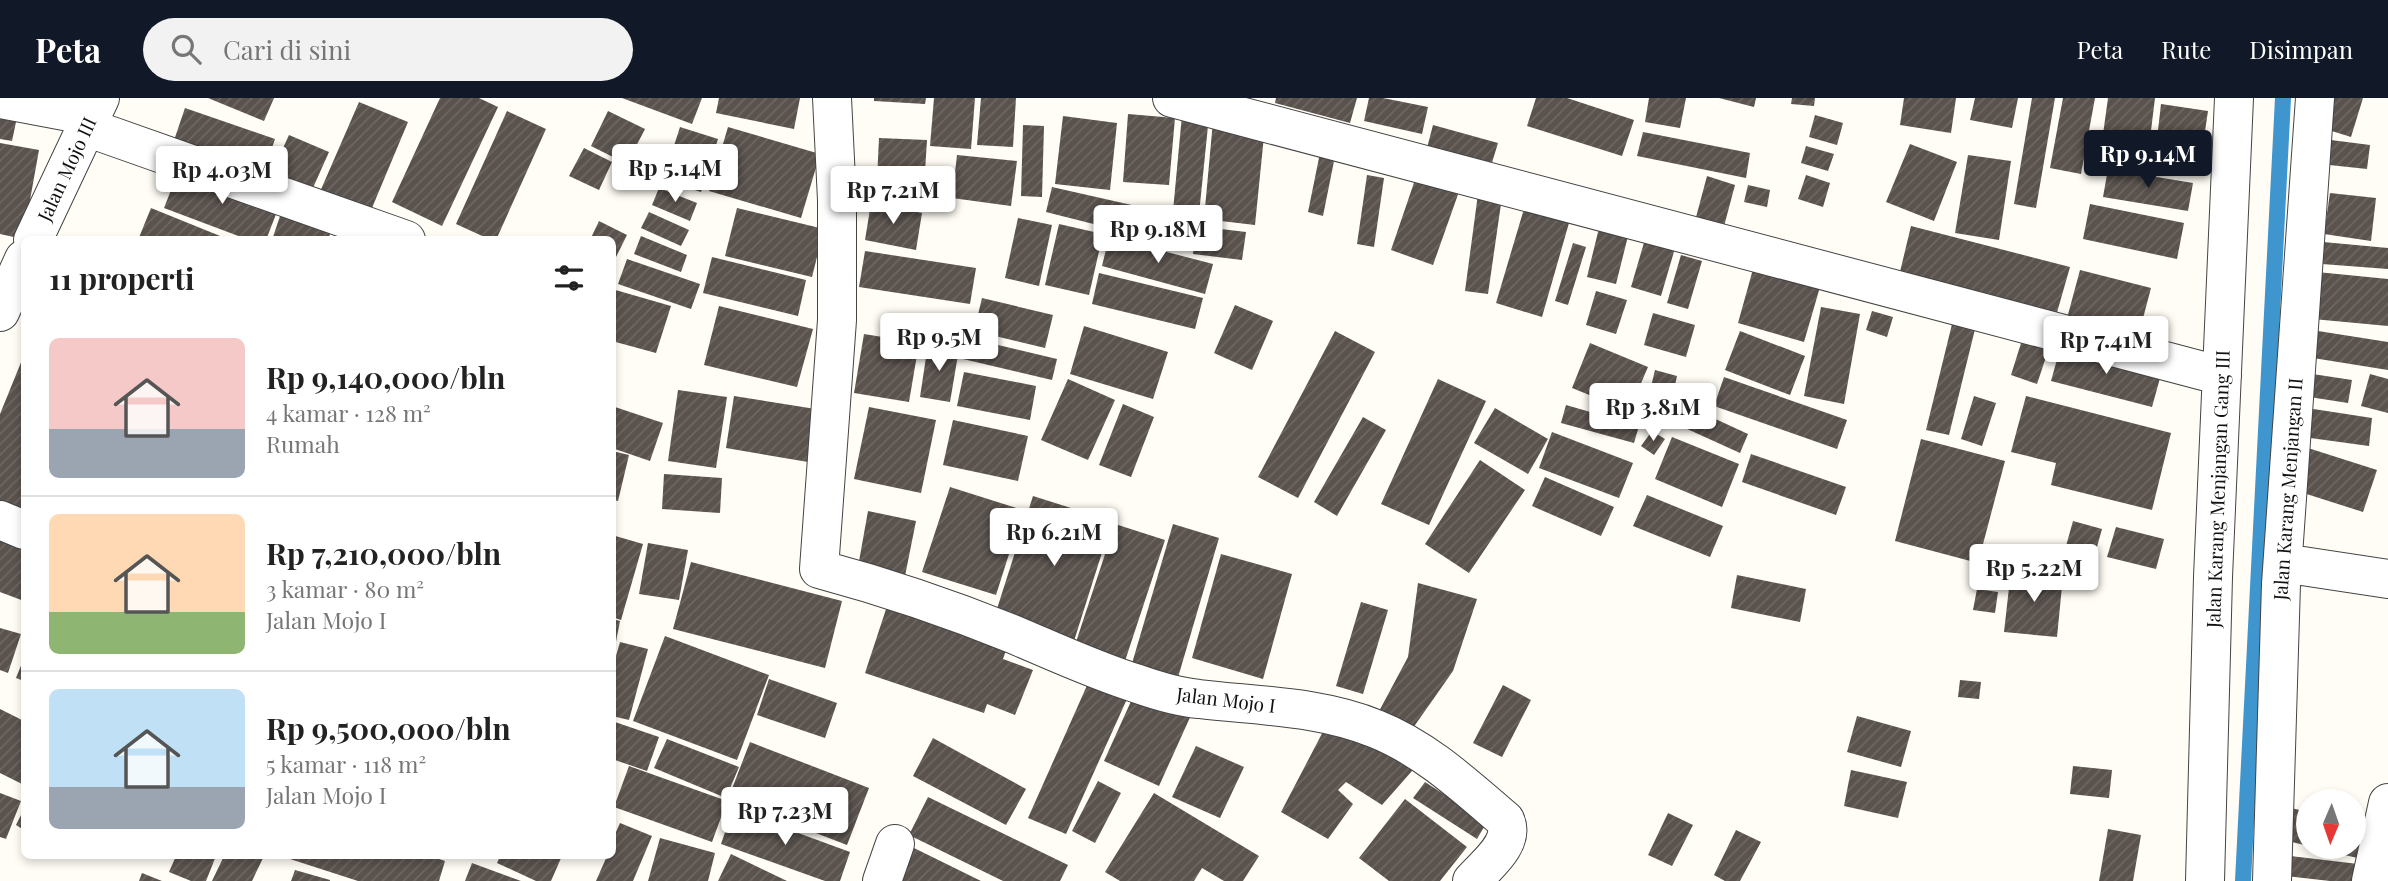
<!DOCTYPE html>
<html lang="id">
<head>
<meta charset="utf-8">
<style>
	:root { --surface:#fff; --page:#f2f2f2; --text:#222; --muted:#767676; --line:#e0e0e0; --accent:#111827 }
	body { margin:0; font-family:"Playfair Display",serif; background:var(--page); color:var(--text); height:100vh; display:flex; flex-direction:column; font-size:26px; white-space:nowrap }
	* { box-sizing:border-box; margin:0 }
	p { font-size:23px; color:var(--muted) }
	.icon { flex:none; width:38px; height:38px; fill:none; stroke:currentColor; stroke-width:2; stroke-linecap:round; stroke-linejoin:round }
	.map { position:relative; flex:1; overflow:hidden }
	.sheet { position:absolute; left:21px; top:138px; width:595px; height:623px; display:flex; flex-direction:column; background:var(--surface); border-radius:10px; box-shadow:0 4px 10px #0003 }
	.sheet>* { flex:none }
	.needle { width:46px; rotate:182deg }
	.buttons { position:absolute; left:2296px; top:691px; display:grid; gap:14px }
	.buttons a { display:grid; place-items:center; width:70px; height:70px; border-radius:50%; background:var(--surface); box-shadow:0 4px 10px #0003; font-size:35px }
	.price { position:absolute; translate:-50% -60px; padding:0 16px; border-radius:7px; background:#fff; color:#222; font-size:23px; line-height:46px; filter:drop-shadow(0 2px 4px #0008) }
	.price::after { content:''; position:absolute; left:50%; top:42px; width:21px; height:16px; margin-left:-10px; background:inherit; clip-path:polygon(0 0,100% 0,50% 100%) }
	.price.selected { background:var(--accent); color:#fff }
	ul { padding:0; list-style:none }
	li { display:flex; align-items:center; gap:21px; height:175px; padding:0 28px }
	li+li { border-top:2px solid var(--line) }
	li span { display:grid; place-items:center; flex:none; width:196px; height:140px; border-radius:10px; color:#555 }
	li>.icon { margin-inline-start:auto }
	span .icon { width:84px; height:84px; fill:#fffc; stroke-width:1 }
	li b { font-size:30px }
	h2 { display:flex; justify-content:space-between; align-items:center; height:84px; padding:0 28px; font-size:30px }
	header { display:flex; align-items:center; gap:42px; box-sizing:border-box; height:98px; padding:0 35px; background:var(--accent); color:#fff }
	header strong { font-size:33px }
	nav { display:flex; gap:38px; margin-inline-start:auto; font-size:24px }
	.search { width:490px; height:63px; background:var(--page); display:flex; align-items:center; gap:18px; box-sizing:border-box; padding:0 24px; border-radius:38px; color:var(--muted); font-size:26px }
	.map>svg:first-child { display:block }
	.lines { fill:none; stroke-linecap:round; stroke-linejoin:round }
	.stream { stroke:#3f96cf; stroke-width:16 }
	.building { fill:url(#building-hatch) }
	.minor-casing { stroke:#444; stroke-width:40 }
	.minor { stroke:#fff; stroke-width:38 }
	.labels { text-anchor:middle; stroke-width:7; stroke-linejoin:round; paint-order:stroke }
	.street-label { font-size:19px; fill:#111; stroke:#fff }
</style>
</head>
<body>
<header>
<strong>Peta</strong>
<div class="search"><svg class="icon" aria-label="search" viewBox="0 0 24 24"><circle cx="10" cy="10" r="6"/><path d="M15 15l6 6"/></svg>Cari di sini</div>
<nav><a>Peta</a><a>Rute</a><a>Disimpan</a></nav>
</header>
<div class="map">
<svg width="2388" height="783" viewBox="0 0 2388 783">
	<defs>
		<pattern id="building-hatch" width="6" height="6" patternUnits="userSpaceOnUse" patternTransform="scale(1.75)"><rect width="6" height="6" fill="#5a524d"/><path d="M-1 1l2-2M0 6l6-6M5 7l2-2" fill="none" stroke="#6d6662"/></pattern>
	</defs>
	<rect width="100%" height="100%" fill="#fffdf5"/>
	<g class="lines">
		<path class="stream" d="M2243 783 2283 0"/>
	</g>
	<path class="building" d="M208 0H274L264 23Z
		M440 0H479L498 9 442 128 392 104Z
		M622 0H702L692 26Z
		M719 0H800L794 31 716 15Z
		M874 0H926L925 6 874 3Z
		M934 0H975L971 51 930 48Z
		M981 0H1016L1013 49 977 47Z
		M1276 0H1357L1350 25 1275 5Z
		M1369 0H1383L1428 9 1422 36 1364 23Z
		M1536 0H1567L1634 22 1622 58 1527 28Z
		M1649 0H1686L1680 30 1645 24Z
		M1719 0H1756L1754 9Z
		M1792 0H1815L1814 8 1791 6Z
		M1904 0H1956L1951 35 1900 27Z
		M1975 0H2018L2012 30 1970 22Z
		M2032 0H2055L2036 110 2014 106Z
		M2063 0H2095L2081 76 2050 70Z
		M2108 0H2155L2147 65 2100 58Z
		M2327 0H2363L2351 39 2319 29Z
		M359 4 408 24 369 117 319 96Z
		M0 6 19 10 12 43 0 41Z
		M2161 6 2208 13 2203 47 2157 41Z
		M185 10 275 41 260 85 170 54Z
		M507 13 546 31 496 142H491L456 126Z
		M608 13 645 31 627 66 591 48Z
		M1128 16 1175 20 1169 87 1123 84Z
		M1182 17 1209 18 1199 116 1173 113Z
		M1815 17 1843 25 1837 47 1809 39Z
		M1063 18 1117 25 1110 92 1055 86Z
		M1213 23 1265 28 1255 127 1204 121Z
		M1023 27 1044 28 1042 99 1021 98Z
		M1433 27 1498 45 1491 68 1427 50Z
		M680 29 718 41 701 94 663 82Z
		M728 29 820 56 801 120 709 93Z
		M1643 34 1750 55 1746 80 1637 58Z
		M289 37 329 54 308 101 268 83Z
		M879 40 927 42 923 105 876 103Z
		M2323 41 2370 47 2367 71 2320 66Z
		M0 45 39 52 23 141 0 136Z
		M1910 46 1957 64 1934 123 1886 104Z
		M1806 48 1834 56 1828 73 1801 65Z
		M584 50 612 64 599 92 569 78Z
		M1320 55 1335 58 1323 118 1308 114Z
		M957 57 1017 63 1011 108 952 100Z
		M1968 57 2011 63 1999 142 1955 135Z
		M180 69 280 106 266 142H249L164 110Z
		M2108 71 2193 85 2188 113 2103 99Z
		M1418 73 1461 88 1433 167 1391 152Z
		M1367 77 1384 80 1374 149 1357 146Z
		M1806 77 1830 85 1823 109 1798 101Z
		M1707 78 1735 87 1723 132 1695 123Z
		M1748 87 1770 92 1767 109 1744 104Z
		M1052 89 1136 108 1129 135 1046 114Z
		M659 90 697 105 690 123 652 107Z
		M2330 95 2376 100 2371 143 2324 136Z
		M1478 96 1502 99 1488 196 1465 193Z
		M1526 104 1571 118 1542 219 1496 205Z
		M871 105 922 115 916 152 865 142Z
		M2090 106 2184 125 2177 161 2083 141Z
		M283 109 333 127 328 142H272Z
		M151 110 230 142H138Z
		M737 110 824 131 812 179 725 158Z
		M649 114 689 132 681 148 641 130Z
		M1018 120 1052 127 1039 188 1005 180Z
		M599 123 627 137 612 167V142H590Z
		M1059 126 1103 136 1089 197 1045 187Z
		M1196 128 1246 134 1242 162 1193 156Z
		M1911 128 2070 169 2056 218 1899 178Z
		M1599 130 1628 138 1616 186 1587 179Z
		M1648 131 1678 140 1661 198 1631 189Z
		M641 138 687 157 681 174 634 156Z
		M1109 139 1213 166 1205 196 1102 168Z
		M2323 144 2388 150V171L2322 166Z
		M1573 145 1586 149 1568 207 1555 203Z
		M865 153 976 170 970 206 859 189Z
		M1681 157 1702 163 1688 211 1667 205Z
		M712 159 806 182 798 218 703 195Z
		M627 161 700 186 691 211 618 186Z
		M1755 164 1822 182 1804 244 1738 225Z
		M2080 172 2151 190 2137 243 2066 224Z
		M2317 174 2388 181V228L2313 221Z
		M1099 175 1203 200 1195 231 1092 206Z
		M612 191 671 208 656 255 612 243Z
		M1596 193 1627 202 1616 236 1586 227Z
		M982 200 1053 217 1045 250 974 233Z
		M1235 207 1273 223 1252 272 1214 255Z
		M719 208 813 231 797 289 704 267Z
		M1821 209 1860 216 1844 306 1804 298Z
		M1872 213 1893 219 1887 239 1866 232Z
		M1653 215 1695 227 1686 259 1644 247Z
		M1954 218 1977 223 1949 337 1926 332Z
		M1084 228 1168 254 1153 301 1070 276Z
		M1335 233 1375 254 1298 400 1258 379Z
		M1740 233 1805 258 1790 297 1725 272Z
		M2318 233 2388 244V272L2313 260Z
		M864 236 919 245 909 304 854 295Z
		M969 240 1057 261 1052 282 963 261Z
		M2022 242 2049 250 2037 286 2011 277Z
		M1590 245 1648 269 1629 313 1572 290Z
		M928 246 959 251 950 304 920 299Z
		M2061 247 2162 273 2152 309 2051 283Z
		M22 262H24V414L0 404V316Z
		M1655 272 1677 278 1667 323 1644 318Z
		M964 274 1036 288 1030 322 957 308Z
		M2306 275 2352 282 2348 305 2303 298Z
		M2370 276 2388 281V315L2361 308Z
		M1724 279 1847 322 1837 351 1714 308Z
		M1068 281 1115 302 1088 362 1041 342Z
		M1438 281 1486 303 1429 427 1381 406Z
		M678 292 727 299 716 370 668 363Z
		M734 298 828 313 820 366 726 350Z
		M1974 298 1996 305 1982 348 1961 341Z
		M2026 298 2171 335 2152 412 2051 387 2056 365 2011 354Z
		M1123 306 1154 319 1131 379 1099 367Z
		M1683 306 1748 336 1740 355 1674 325Z
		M1566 307 1639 328 1634 345 1561 325Z
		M612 308 663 325 650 363 612 350Z
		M869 309 936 322 921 395 854 381Z
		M1495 310 1548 341 1528 376 1474 345Z
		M2307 310 2372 320 2369 348 2303 339Z
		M1363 319 1386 332 1337 418 1314 404Z
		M953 322 1028 338 1018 383 943 367Z
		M1652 333 1665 341 1654 357 1641 348Z
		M1552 334 1633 365 1619 400 1539 370Z
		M1672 339 1739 366 1722 409 1655 381Z
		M1921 341 2005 363 1978 465 1895 443Z
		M2308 350 2377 372 2363 414 2294 392Z
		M612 353 629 357 618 403 612 402Z
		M1751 356 1846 389 1836 417 1742 384Z
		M1480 362 1525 392 1469 475 1425 446Z
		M664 376 722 380 720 415 662 411Z
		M1545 379 1614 409 1601 438 1532 408Z
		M950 389 1023 412 996 497 922 474Z
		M1647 397 1723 428 1710 459 1633 428Z
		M1033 398 1112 423 1074 543 995 517Z
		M868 413 916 423 905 478 858 469Z
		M2073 423 2102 431 2095 456 2066 448Z
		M1115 426 1165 442 1124 566 1074 550Z
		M1173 426 1219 440 1174 593 1128 579Z
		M2116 429 2164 441 2156 471 2107 459Z
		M612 437 643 446 621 522 612 519Z
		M0 440 24 449V503L0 494Z
		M648 445 688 452 679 502 639 496Z
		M1221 456 1292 476 1263 581 1192 560Z
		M691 464 842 503 825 570 673 531Z
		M2011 472 2063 478 2057 539 2004 534Z
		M1737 477 1806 491 1800 524 1731 510Z
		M1418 485 1477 501 1453 573 1413 630 1377 617 1408 559Z
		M1977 491 1998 494 1995 515 1973 512Z
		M891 496 1011 538 1003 561 1033 572 1015 617 987 606 984 615 865 575Z
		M1361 504 1388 512 1363 596 1336 588Z
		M612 521 620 523 614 554H612Z
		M0 530 21 536 8 575 0 572Z
		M665 538 769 577 737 662 633 623Z
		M620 544 648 551 629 622 612 618V572Z
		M24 560V583L16 580Z
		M769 581 837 605 825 640 757 617Z
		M1960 582 1981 584 1979 601 1958 599Z
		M1089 583 1127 601 1066 736 1028 720Z
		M1503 587 1531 602 1502 659 1473 645Z
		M1137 590 1192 615 1159 688 1104 663Z
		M0 611 24 623V687L0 675Z
		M1857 618 1911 633 1901 669 1847 654Z
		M612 623 659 639 647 673 612 661Z
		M1327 626 1419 665 1382 707 1346 684 1338 692 1353 706 1328 741 1281 714Z
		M933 640 1026 691 1006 727 913 678Z
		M667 641 739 669 726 700 654 670Z
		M750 644 869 690 847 747 728 701Z
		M1196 648 1244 669 1220 720 1172 699Z
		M629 668 727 703 712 744 614 709Z
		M2073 668 2112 672 2109 700 2070 696Z
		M1851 672 1907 684 1898 720 1844 708Z
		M1098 683 1121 695 1095 745 1072 733Z
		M1425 684 1487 724 1477 741 1413 700Z
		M0 695 21 703 6 741 0 739Z
		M1154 695 1259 758 1243 783H1224L1202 770 1194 783H1120L1105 774Z
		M928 699 1068 767 1060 783H1003L909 737Z
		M1405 701 1467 749 1440 783H1389L1359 760Z
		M2287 709 2308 714V748L2280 741Z
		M24 711V732L16 727Z
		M733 711 850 754 840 783H825L721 746Z
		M1668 715 1693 727 1672 768 1648 757Z
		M620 725 652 738 633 783H596L607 758H612V743Z
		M2354 725 2373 730 2366 762 2315 750 2354 749Z
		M2108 731 2141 737 2133 783H2099Z
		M1736 732 1761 744 1740 783H1725L1714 777Z
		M660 740 715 755 708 783H648Z
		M914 750 981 783H898Z
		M731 756 787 783H718Z
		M2281 757 2367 767 2365 783H2330L2278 777Z
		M176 758H216L206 783H191L169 774Z
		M224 758H264L252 783H212Z
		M291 758H430L445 763 439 783H358L290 761Z
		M500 758H562L551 783H536L497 765Z
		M472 765 521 783H465Z
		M295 772 330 782V783H291Z
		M142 775 162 783H139Z"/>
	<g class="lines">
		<g class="minor-casing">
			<path id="minor" d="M832 0 837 102V222L819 471C886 489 951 511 1015 537 1055 554 1096 573 1138 586 1158 593 1178 599 1199 601 1258 608 1320 608 1376 631 1426 651 1465 688 1505 722 1516 745 1486 767 1472 783
				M1172 0 2222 278
				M0 1 91 18
				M86 29 406 142
				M33 142 100 0
				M0 214 24 161
				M0 422 24 432
				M2283 465 2388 481
				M882 783 895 746
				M2205 783 2213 479 2234 0
				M2272 783 2281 486 2315 0
				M2371 783 2388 705"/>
		</g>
		<use href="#minor" class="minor"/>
	</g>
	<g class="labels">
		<g class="street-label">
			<text transform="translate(67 71) rotate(-65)" y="7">Jalan Mojo III</text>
			<text transform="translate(2218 391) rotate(-88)" y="7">Jalan Karang Menjangan Gang III</text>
			<text transform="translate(2288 391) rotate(-86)" y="7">Jalan Karang Menjangan II</text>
			<text transform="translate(1226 602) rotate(7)" y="7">Jalan Mojo I</text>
		</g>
	</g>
</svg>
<div class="buttons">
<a><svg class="needle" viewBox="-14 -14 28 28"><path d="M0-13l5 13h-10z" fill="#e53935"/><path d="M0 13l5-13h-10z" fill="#767676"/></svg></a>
</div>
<b class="price selected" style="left:2148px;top:92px">Rp 9.14M</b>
<b class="price" style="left:675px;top:106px">Rp 5.14M</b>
<b class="price" style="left:222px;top:108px">Rp 4.03M</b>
<b class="price" style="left:893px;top:128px">Rp 7.21M</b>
<b class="price" style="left:1158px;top:167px">Rp 9.18M</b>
<b class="price" style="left:939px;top:275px">Rp 9.5M</b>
<b class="price" style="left:2106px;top:278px">Rp 7.41M</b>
<b class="price" style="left:1653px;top:345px">Rp 3.81M</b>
<b class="price" style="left:1054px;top:470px">Rp 6.21M</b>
<b class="price" style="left:2034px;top:506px">Rp 5.22M</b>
<b class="price" style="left:785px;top:749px">Rp 7.23M</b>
<section class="sheet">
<h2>11 properti<svg class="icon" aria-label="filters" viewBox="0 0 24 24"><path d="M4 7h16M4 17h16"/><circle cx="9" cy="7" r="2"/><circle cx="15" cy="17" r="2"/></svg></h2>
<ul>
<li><span style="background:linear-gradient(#f6c9c9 65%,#9aa5b1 0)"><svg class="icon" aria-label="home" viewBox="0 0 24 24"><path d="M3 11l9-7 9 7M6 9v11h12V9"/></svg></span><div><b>Rp 9,140,000/bln</b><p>4 kamar · 128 m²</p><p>Rumah</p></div></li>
<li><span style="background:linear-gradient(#ffd9b3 70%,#8fb573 0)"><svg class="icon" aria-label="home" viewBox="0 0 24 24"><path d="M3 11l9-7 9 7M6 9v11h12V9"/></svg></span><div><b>Rp 7,210,000/bln</b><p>3 kamar · 80 m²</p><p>Jalan Mojo I</p></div></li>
<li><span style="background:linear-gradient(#bfe0f5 70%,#9aa5b1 0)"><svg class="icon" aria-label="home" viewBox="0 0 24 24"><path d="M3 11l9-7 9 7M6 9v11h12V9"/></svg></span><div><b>Rp 9,500,000/bln</b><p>5 kamar · 118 m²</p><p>Jalan Mojo I</p></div></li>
</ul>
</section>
</div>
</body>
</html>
